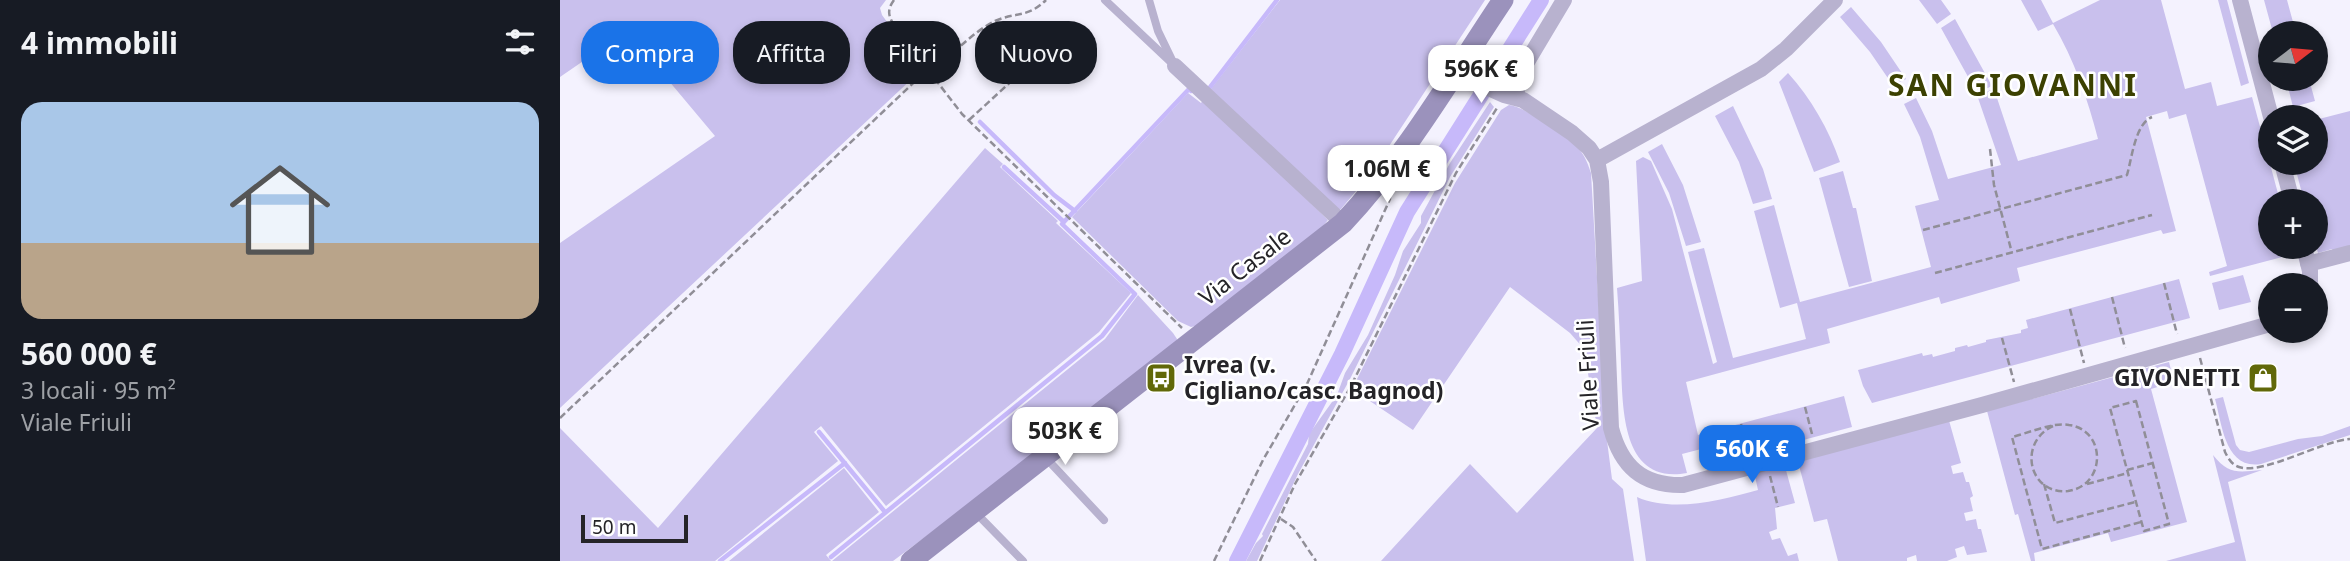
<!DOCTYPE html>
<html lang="it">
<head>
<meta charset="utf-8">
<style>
	:root { --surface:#171b24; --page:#242831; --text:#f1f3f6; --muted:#9ea1a6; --accent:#1a73e8 }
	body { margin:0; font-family:"Noto Sans",sans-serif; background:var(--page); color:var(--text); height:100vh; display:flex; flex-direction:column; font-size:26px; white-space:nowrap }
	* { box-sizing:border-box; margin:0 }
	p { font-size:23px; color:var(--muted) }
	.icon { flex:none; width:38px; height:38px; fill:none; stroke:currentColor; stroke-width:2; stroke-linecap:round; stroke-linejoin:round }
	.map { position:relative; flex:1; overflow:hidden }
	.details { display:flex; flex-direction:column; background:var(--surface); width:560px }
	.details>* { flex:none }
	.top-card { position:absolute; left:21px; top:21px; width:665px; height:63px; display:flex; gap:14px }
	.needle { width:46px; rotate:74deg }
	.buttons { position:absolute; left:1698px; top:21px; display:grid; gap:14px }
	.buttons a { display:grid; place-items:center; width:70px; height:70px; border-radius:50%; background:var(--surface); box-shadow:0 4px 10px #0003; font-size:35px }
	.scale { position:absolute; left:21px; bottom:18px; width:107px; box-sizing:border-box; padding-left:7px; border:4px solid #252428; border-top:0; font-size:19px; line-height:24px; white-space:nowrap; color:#252428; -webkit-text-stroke:5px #fff; paint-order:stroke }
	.price { position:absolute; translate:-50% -60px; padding:0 16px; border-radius:14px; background:#fff; color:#222; font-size:23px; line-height:46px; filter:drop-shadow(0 2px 4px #0008) }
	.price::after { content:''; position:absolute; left:50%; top:42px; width:21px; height:16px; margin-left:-10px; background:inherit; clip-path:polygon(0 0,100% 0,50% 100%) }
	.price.active { background:var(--accent); color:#fff }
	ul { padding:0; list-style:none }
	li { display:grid; align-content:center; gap:14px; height:371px; padding:0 21px }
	li span { display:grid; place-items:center; height:217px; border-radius:21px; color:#555 }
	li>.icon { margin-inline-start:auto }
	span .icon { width:126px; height:126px; fill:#fffc; stroke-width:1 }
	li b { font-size:30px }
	h2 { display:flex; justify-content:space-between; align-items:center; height:84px; padding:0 21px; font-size:30px }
	.pill { padding:0 24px; border-radius:28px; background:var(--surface); box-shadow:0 4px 10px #0003; font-size:24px; line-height:63px }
	.pill.active { background:var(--accent); color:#fff }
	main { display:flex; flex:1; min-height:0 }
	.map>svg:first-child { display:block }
	.green { fill:#c9c0ed }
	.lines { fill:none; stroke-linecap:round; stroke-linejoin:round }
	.stream { stroke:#c7b9fa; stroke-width:4.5 }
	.canal { stroke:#c7b9fa; stroke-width:16 }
	.path { stroke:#908e97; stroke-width:2.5; stroke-dasharray:7 3.5; stroke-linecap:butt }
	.lane { stroke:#b8b2cf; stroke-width:8 }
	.street { stroke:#b8b2cf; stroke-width:16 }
	.secondary { stroke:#9b92bc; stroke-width:21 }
	.labels { text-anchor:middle; stroke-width:5; stroke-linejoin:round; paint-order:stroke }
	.street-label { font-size:23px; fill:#252428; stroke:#fff }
	.poi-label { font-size:23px; font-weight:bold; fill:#252428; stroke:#fff; text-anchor:start }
	.district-label { font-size:30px; font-weight:bold; letter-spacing:2px; fill:#3c4101; stroke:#fff }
</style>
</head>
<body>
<main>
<section class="details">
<h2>4 immobili<svg class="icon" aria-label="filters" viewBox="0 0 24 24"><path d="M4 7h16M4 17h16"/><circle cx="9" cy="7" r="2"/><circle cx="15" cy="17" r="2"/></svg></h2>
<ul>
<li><span style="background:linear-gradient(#a9c7e8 65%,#b9a48a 0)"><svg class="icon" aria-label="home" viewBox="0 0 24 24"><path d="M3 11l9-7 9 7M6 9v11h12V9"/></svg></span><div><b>560 000 €</b><p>3 locali · 95 m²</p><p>Viale Friuli</p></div></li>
</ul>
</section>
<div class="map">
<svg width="1790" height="561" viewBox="0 0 1790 561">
	<rect width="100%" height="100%" fill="#f4f2fe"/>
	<path class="green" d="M0 0H326L320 8 322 15 357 63 358 69 355 76 0 408V243L155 136 67 31 0 77Z
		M720 0H925L812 172 781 209 779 210 650 90Z
		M1359 0H1381L1391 14 1377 24Z
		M1461 0H1481L1493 23 1540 0H1601L1625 89 1651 82 1657 106 1692 97 1720 201H1710V247H1733L1734 254 1650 276 1649 272 1667 266 1626 114 1609 119 1607 111 1586 117 1616 231 1603 234 1601 230 1457 268 1460 281 1381 304 1379 297 1267 329 1270 343 1126 382 1138 435 1284 396 1292 427 1150 465 1145 448 1122 454 1127 473C1061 485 1063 408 1061 365 1060 339 1059 314 1057 288L1082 281 1076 161 1083 157 1091 161 1112 209 1153 364 1157 362 1128 252 1144 248 1173 358 1246 339 1237 303 1220 308 1194 211 1214 205 1240 302 1371 267 1355 206 1379 200 1360 137 1344 104 1356 98 1372 131 1388 179 1441 165 1417 95 1434 89 1458 161 1538 139C1528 100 1514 59 1493 24L1478 31Z
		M1658 0H1667L1689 83 1681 86Z
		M1704 0H1727L1736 33H1713Z
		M1291 7 1321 42 1346 79 1334 87 1310 52 1280 17Z
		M1395 19 1432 86 1417 93 1381 28Z
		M1228 73C1251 98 1269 130 1280 162L1254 172 1219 82Z
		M1726 79H1749L1755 101 1733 107Z
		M628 93 641 103 644 99 768 220 759 231 643 324 631 327 618 321 512 217Z
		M930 102 934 107 890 177 790 379 738 474 697 561H686L696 543 703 536 702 534 748 444 749 434 777 395 785 373 808 335 835 275 843 251 861 223V216L890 163Z
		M949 105C964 106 1009 137 1019 149 1025 156 1028 164 1031 173L1046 433 1052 479 1063 489 1074 561H821L910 464 957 513 1037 428 1024 349 1010 333 950 287 853 430 792 389 895 183 941 110Z
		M1173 106 1203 169 1212 199 1193 204 1179 162 1155 116Z
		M1790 111V248L1774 253 1772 249 1758 253 1755 242V201H1744L1734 163H1755V120Z
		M1102 144 1123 185 1141 242 1126 246 1109 193 1088 152Z
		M425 148 443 164 440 167 498 221 496 223 571 293 539 332 326 506 261 426 254 432 278 461 155 561H0V428L98 528Z
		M1283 171 1293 208H1296L1312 281 1289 287 1259 178Z
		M1683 275 1691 302 1659 310 1652 283Z
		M1619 279 1630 318 1312 403 1303 386 1298 370 1362 353 1363 356 1372 354 1373 357 1395 351V348L1407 345 1408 347 1426 342V340L1461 333V330L1468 328 1466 320Z
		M578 295 613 333 617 339V346L530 414 333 561H272L545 339Z
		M1609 362 1614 382 1591 389 1627 522 1551 542 1548 533 1474 553 1475 561H1471L1458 514 1455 515 1427 411Z
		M1663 397 1676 445 1680 450 1689 452 1738 439 1762 436 1790 426V435L1701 464C1665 470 1662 424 1655 399Z
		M1388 417 1401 463 1391 466 1393 474 1403 472 1406 482H1409L1413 496 1410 498 1413 511 1404 513 1406 521 1416 519 1418 529H1421L1427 552 1407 555 1404 546 1395 549 1397 557 1387 561H1357L1356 555 1347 558V561H1278L1267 519 1254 522 1237 458Z
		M1653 455C1669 475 1678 472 1702 470L1668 482 1686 561H1606L1675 542Z
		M1224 463 1235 503 1215 508 1217 529 1209 532 1212 540 1220 538 1228 556 1237 553 1239 561H1086L1077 497C1113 513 1162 500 1198 490L1194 472Z
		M284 468 319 512 266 555 271 561H169Z"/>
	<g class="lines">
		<path class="stream" d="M647 91 717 0
			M420 122 494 195 515 211
			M444 167 504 222
			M259 432 325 512
			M271 557 542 336 575 294 502 224 629 89 631 91
			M160 561 285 463"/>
		<path class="canal" d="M677 561 782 354 847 212 981 0"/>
		<path class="path" d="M334 0C326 11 329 17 335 27L402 114 622 328
			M370 74C390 57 411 33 435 21 455 12 468 18 486 0
			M409 120 456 77
			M1430 149 1434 185 1452 253
			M1363 230 1567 175C1572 158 1575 124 1592 117
			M1375 273 1592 215
			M1604 283 1617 334
			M1552 297 1565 348
			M1510 309 1524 363
			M1442 338 1454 382
			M1640 358 1665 452C1668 458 1672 465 1679 467 1704 475 1761 441 1790 439
			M1576 401 1609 524 1584 531 1550 408Z
			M1245 407 1252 434
			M0 418 367 70
			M1181 424 1189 453
			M1493 426C1457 443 1469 495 1508 491 1546 486 1547 430 1509 425 1492 422 1469 433 1452 437L1482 549 1581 522
			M1567 470 1593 463
			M1210 476 1218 507
			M1484 484 1495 523 1575 502
			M1527 484 1568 473
			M721 519 733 527 756 561
			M654 561 703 460 747 384 830 199V194
			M700 561 735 484 791 386 896 173 937 108"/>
		<path class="lane" d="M545 0 615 66
			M589 0 598 31 612 60
			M485 457 544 520
			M417 514 463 561"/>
		<path class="street" d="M1680 0 1711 117
			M913 46 957 92
			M615 66 783 223
			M895 73 944 95 963 100 1012 133 1029 148 1037 160 1041 182 1051 428C1061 466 1082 486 1123 485L1422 405 1710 324
			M944 95 951 85 955 82 1004 0
			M1037 160 1201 69 1226 49 1275 0
			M1722 163 1732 201
			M1744 247 1750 271V285
			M1748 264 1790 253"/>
		<path class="secondary" d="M351 561 783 223C846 156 892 76 943 0"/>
	</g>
	<defs>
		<g id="bus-square" transform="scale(1.575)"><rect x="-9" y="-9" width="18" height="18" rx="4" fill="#616809" stroke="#fff"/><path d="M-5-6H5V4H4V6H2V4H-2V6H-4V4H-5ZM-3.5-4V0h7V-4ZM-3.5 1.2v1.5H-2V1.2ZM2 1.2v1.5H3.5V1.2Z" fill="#fff"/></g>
		<g id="shop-square" transform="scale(1.575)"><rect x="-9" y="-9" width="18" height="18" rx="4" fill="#616809" stroke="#fff"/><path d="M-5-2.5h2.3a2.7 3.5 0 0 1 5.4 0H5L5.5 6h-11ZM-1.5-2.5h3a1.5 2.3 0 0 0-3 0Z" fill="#fff"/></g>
	</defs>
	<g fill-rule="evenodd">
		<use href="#bus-square" x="601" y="378"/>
		<use href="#shop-square" x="1703" y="378"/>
	</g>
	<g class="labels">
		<g class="street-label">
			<text transform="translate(685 267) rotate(-38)" y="8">Via Casale</text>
			<text transform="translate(1028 375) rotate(-93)" y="8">Viale Friuli</text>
		</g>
		<g class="poi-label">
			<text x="624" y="373">Ivrea (v.<tspan x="624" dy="26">Cigliano/casc. Bagnod)</tspan></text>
			<text x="1680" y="386" text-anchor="end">GIVONETTI</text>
		</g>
		<g class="district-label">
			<text x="1453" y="96">SAN GIOVANNI</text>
		</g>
	</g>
</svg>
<div class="buttons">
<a><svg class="needle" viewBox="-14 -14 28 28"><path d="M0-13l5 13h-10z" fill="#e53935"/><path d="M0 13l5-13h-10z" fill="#9ea1a6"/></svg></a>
<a><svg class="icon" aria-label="layers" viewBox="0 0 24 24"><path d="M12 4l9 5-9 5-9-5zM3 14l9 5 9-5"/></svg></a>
<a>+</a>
<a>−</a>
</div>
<div class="scale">50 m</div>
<b class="price" style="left:921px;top:105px">596K €</b>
<b class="price" style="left:827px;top:205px">1.06M €</b>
<b class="price" style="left:505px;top:467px">503K €</b>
<b class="price active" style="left:1192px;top:485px">560K €</b>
<div class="top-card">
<a class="pill active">Compra</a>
<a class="pill">Affitta</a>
<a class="pill">Filtri</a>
<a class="pill">Nuovo</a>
</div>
</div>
</main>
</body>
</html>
